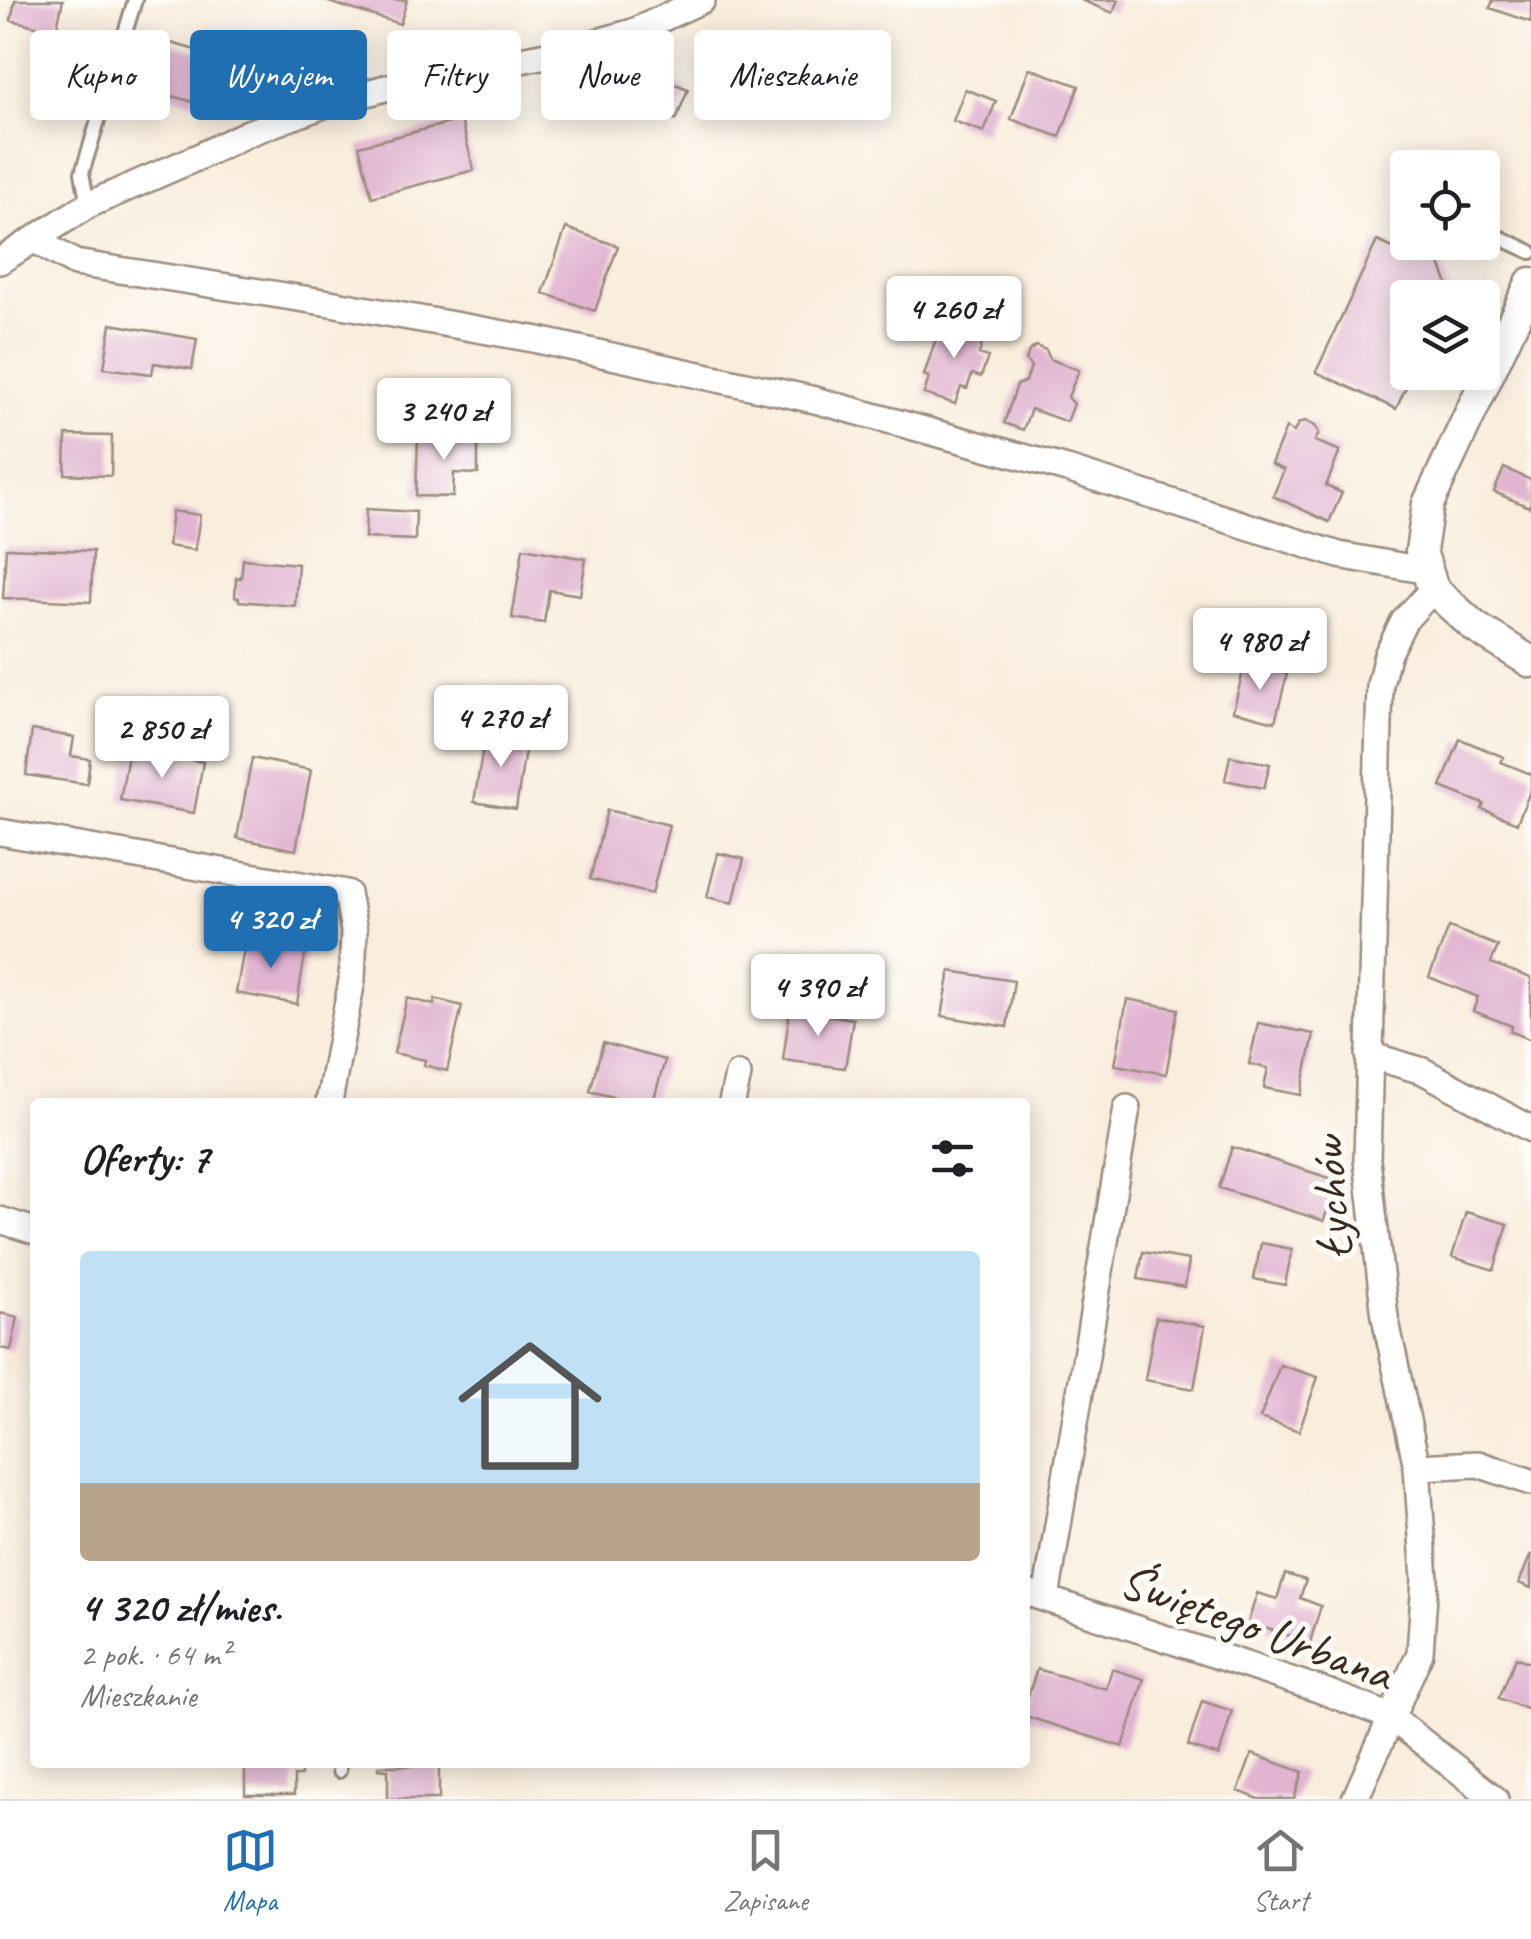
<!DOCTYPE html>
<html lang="pl">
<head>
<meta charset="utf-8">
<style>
	:root { --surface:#fff; --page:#f2f2f2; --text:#202124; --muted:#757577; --line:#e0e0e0; --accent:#1f6fb2 }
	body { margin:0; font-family:Caveat,sans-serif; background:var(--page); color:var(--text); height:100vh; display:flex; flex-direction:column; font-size:38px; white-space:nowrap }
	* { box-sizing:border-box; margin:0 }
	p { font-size:32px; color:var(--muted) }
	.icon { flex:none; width:55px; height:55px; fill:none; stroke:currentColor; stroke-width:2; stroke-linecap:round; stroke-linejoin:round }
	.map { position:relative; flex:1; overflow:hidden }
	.side { position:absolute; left:30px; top:1098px; width:1000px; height:670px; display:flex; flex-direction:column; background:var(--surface); border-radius:10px; box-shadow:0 5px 25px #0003 }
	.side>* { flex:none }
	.top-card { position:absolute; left:30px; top:30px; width:1000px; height:90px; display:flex; gap:20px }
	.controls { position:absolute; left:1390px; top:150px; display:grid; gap:20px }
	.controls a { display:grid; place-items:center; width:110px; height:110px; border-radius:10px; background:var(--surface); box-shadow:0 5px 25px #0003; font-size:50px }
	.price { position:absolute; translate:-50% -85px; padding:0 22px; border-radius:10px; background:#fff; color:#222; font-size:32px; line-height:65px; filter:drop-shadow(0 2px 5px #0008) }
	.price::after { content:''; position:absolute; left:50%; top:60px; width:30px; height:22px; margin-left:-15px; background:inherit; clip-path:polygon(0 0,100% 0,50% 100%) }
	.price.on { background:var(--accent); color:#fff }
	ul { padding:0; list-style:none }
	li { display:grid; align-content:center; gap:20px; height:530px; padding:0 50px }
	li+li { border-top:2px solid var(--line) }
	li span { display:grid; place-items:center; height:310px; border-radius:10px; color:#555 }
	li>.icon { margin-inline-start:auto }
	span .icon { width:180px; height:180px; fill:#fffc; stroke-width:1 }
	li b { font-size:42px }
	h2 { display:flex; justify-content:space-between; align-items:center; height:120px; padding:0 50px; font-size:42px }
	.pill { padding:0 35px; border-radius:10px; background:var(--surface); box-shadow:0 5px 25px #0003; font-size:35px; line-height:90px }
	.pill.on { background:var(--accent); color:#fff }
	.tabs { display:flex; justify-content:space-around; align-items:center; height:140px; border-top:2px solid var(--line); background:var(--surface); font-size:28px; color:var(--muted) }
	.tabs a { display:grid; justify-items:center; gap:5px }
	.tabs .on { color:var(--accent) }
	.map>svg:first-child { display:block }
	.building { fill:#e1b4d1 }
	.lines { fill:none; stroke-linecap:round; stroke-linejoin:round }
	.service-casing { stroke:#9a8c7e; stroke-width:18 }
	.minor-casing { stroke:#9a8c7e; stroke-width:30 }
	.tertiary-casing { stroke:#9a8c7e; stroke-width:35 }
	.service { stroke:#fff; stroke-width:12 }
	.minor { stroke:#fff; stroke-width:25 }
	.tertiary { stroke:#fff; stroke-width:30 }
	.labels { text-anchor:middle; stroke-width:10; stroke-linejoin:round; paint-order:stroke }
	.street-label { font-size:50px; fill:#3b2a1e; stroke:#fdfcf7 }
</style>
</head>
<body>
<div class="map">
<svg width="1531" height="1799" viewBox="0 0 1531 1799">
	<rect width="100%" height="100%" fill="#fdfcf7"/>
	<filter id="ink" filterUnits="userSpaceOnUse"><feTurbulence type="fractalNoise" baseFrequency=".01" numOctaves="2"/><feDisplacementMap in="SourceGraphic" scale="20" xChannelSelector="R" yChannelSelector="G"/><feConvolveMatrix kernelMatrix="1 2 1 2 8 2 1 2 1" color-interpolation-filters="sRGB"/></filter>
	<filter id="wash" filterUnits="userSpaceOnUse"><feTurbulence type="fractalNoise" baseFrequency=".0048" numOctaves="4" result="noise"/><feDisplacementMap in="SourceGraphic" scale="40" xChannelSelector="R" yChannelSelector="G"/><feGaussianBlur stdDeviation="2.25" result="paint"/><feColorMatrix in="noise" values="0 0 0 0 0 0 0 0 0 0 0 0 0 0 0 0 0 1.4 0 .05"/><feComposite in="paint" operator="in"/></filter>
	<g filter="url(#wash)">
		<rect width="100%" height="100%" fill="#f9eddd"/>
		<g id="blocks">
			<path class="building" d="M15 0H63L56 31 11 20Z
				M322 0H407L400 24Z
				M1081 0H1119L1113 13Z
				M1493 0H1531V22L1490 8Z
				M150 37 206 53 193 102 137 86Z
				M1029 68 1079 86 1060 137 1011 119Z
				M660 78 688 89 676 120 649 109Z
				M965 89 996 101 984 132 953 121Z
				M461 120 474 170 372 197 359 146Z
				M566 228 618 246 595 311 543 293Z
				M1377 241 1416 258 1435 251 1450 290 1447 298H1408V372H1413L1396 409 1316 372Z
				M942 320 985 334 979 354 988 357 981 377 972 374 967 389 961 387 955 404 924 394 929 377 924 375Z
				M111 324 197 339 192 369 154 363 152 374 104 368Z
				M1036 346 1046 350 1050 359 1079 370 1068 397 1074 404 1067 422 1031 409 1023 430 1004 423 1017 385 1026 381 1031 367 1026 360 1029 351Z
				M1305 421 1315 426 1319 433 1315 441 1340 451 1326 486 1342 493 1329 522 1273 496 1284 470 1271 464 1286 428 1294 432 1298 424Z
				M66 435 112 436 111 476 65 474Z
				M418 435 478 437V474L454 473 453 497 416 496Z
				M1504 468 1531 480V502L1529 507 1494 492Z
				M366 509 416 512 415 540 365 538Z
				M172 511 200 515 195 550 168 546Z
				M6 548 93 551 91 602 3 598Z
				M523 548 586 559 580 595 549 590 544 623 512 618Z
				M243 559 298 564 295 606 239 601V598L235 597 236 577 241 578Z
				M1245 664 1287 674 1275 722 1233 711Z
				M32 730 74 737 71 756 90 759 87 784 26 775Z
				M486 730 527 737 516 809 474 802Z
				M1460 739 1504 757 1501 762 1531 774V789L1517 823 1482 809 1484 804 1441 787Z
				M129 749 203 762 194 813 120 800Z
				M1230 756 1270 764 1264 788 1225 780Z
				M252 758 311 770 296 850 237 838Z
				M607 810 669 825 652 894 590 879Z
				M718 853 744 859 733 903 707 897Z
				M1449 927 1498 946 1491 963 1531 978V1040L1510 1031 1512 1026 1473 1011 1478 997 1429 977Z
				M246 938 306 948 297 1004 236 993Z
				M950 971 1014 981 1007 1027 942 1016Z
				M407 998 434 1005 435 999 462 1006 447 1071 424 1065 425 1060 394 1053Z
				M1127 999 1178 1009 1166 1074 1115 1065Z
				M790 1009 853 1019 845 1068 783 1060Z
				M1258 1023 1314 1034 1301 1095 1264 1088 1268 1068 1249 1064Z
				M603 1043 665 1060 653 1102H633L590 1091Z
				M1232 1147 1336 1180 1324 1221 1219 1188Z
				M1466 1212 1508 1224 1494 1270 1452 1257Z
				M1261 1243 1292 1249 1285 1285 1254 1279Z
				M1143 1252 1189 1260 1185 1287 1138 1279Z
				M0 1313 18 1317 11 1350 0 1348Z
				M1156 1317 1205 1326 1194 1389 1145 1380Z
				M1280 1365 1318 1377 1299 1431 1260 1418Z
				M1531 1554V1588L1519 1583Z
				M1285 1574 1306 1580 1300 1598 1321 1606 1310 1642 1248 1623 1257 1593 1277 1599Z
				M1516 1657 1531 1663V1711L1499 1698Z
				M1037 1669 1106 1689 1112 1669 1144 1679 1123 1747 1025 1716V1705Z
				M1202 1701 1232 1711 1219 1756 1188 1746Z
				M1252 1754 1303 1772 1294 1799H1259L1238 1791Z
				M245 1762H301V1776H294V1795H245Z
				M378 1766H439V1799H388V1770L378 1769Z"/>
		</g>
	</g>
	<g filter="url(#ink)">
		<use href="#blocks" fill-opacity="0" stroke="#9a8c7e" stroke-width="2.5"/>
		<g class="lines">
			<g class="service-casing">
				<path id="service" d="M88 205 82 173 135 0
					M1482 229 1531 252
					M339 1771V1762"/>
			</g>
			<g class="minor-casing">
				<path id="minor" d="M35 240 75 263 330 303 533 339 815 400 1067 469 1339 555 1428 571
					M0 261 88 205 196 158 248 133 324 105 396 85 566 51 633 32 702 0
					M0 832 347 893 354 931 352 980 329 1102
					M1369 1055 1423 1071 1531 1129
					M732 1102 738 1075
					M0 1220 35 1231
					M1417 1467 1478 1464 1531 1482
					M1025 1592 1321 1690 1391 1717 1495 1799
					M1046 1598 1127 1108
					M1355 1799 1420 1653 1425 1579 1417 1467 1385 1317 1367 1160 1380 685 1387 655 1404 621 1433 589"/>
			</g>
			<g class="tertiary-casing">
				<path id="tertiary" d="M1531 283 1428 504 1421 551 1433 589 1475 627 1531 662"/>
			</g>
			<use href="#service" class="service"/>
			<use href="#minor" class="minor"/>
			<use href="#tertiary" class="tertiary"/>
		</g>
	</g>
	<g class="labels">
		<g class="street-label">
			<text transform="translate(1329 1198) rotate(-94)" y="18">Łychów</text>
			<text transform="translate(1257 1625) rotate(20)" y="18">Świętego Urbana</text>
		</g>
	</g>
</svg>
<div class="controls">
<a><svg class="icon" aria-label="locate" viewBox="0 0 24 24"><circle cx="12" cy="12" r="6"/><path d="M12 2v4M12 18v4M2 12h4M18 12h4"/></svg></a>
<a><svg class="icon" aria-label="layers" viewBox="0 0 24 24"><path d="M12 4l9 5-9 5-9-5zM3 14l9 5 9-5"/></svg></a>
</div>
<b class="price" style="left:954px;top:361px">4 260 zł</b>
<b class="price" style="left:444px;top:463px">3 240 zł</b>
<b class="price" style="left:1260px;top:693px">4 980 zł</b>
<b class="price" style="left:501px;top:770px">4 270 zł</b>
<b class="price" style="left:162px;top:781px">2 850 zł</b>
<b class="price on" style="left:271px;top:971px">4 320 zł</b>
<b class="price" style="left:818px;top:1039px">4 390 zł</b>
<div class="top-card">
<a class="pill">Kupno</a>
<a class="pill on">Wynajem</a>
<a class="pill">Filtry</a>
<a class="pill">Nowe</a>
<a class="pill">Mieszkanie</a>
</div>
<section class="side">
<h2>Oferty: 7<svg class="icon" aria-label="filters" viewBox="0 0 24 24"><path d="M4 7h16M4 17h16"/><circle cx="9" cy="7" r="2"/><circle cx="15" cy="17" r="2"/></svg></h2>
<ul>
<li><span style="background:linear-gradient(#bfe0f5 75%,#b9a48a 0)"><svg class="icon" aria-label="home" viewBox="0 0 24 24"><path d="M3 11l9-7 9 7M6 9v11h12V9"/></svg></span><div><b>4 320 zł/mies.</b><p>2 pok. · 64 m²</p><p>Mieszkanie</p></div></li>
</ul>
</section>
</div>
<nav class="tabs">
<a class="on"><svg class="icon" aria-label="map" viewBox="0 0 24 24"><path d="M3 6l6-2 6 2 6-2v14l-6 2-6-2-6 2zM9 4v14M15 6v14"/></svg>Mapa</a>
<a><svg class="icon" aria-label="saved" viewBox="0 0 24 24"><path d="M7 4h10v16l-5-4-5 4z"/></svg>Zapisane</a>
<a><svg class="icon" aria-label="home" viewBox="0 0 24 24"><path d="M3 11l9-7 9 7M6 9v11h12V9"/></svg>Start</a>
</nav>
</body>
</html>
